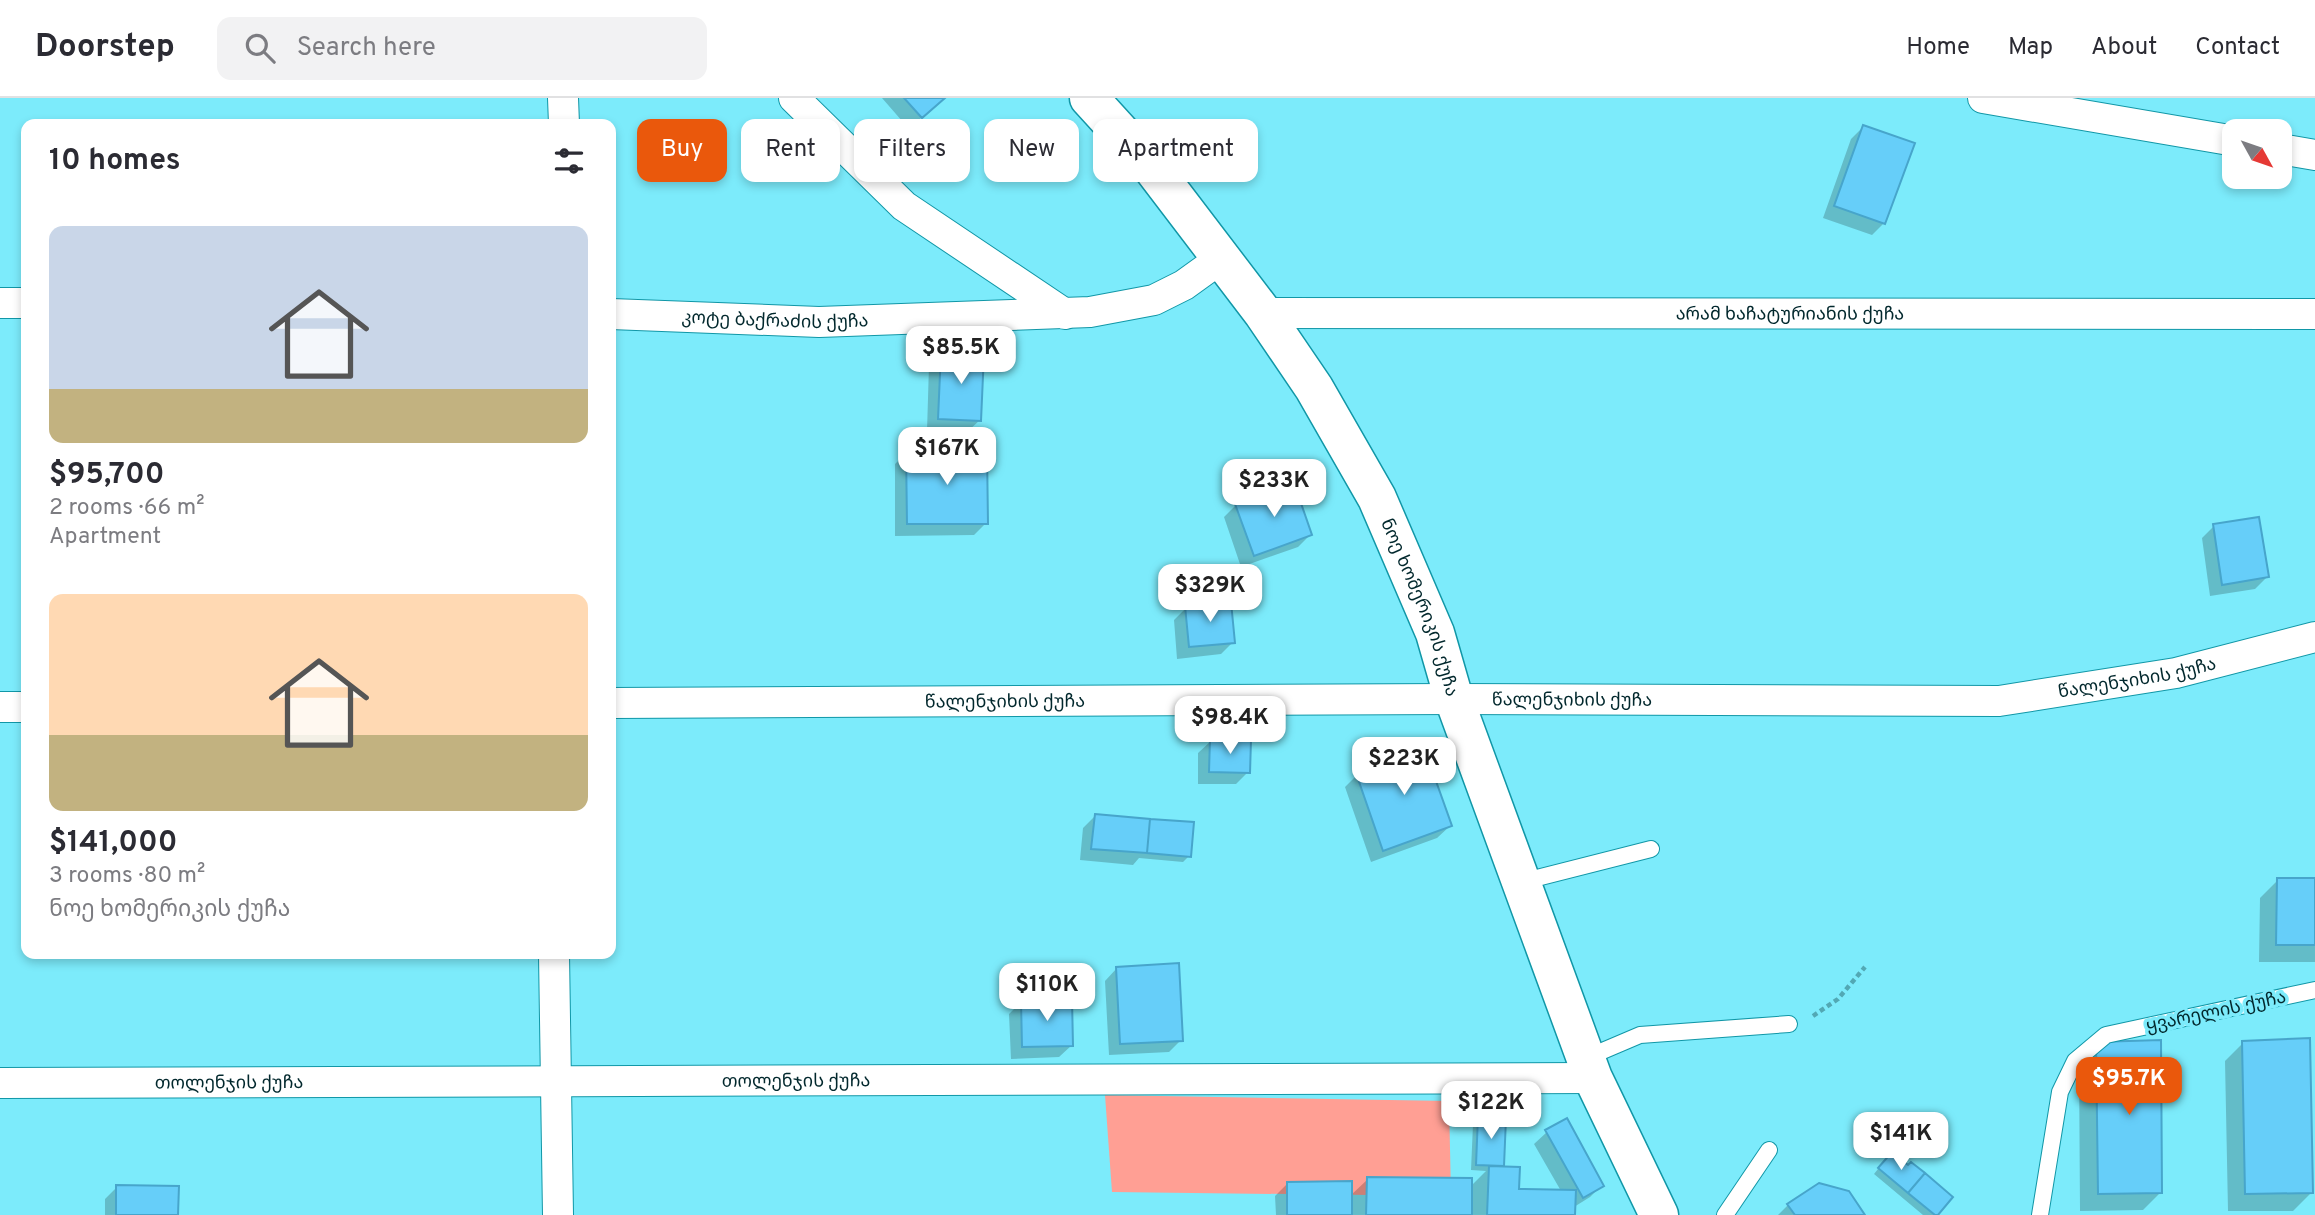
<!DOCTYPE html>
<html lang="en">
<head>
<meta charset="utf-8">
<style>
	:root { --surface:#fff; --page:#f2f2f3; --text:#2b2b33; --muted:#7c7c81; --line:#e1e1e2; --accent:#ea580c }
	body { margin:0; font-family:Overpass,"Noto Sans Georgian",sans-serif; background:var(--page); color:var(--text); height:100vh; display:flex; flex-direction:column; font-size:26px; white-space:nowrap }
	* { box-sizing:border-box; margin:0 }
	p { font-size:23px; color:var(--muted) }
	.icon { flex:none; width:38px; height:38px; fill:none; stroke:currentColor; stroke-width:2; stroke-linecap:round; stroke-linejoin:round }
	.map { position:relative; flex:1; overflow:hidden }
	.panel { position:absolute; left:21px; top:21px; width:595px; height:840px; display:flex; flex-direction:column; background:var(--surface); border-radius:14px; box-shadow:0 4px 10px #0003 }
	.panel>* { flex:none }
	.banner { position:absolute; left:637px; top:21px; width:665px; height:63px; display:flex; gap:14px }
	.needle { width:46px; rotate:130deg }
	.tools { position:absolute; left:2222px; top:21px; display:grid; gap:14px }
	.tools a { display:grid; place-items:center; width:70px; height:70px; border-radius:14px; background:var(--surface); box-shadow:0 4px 10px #0003; font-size:35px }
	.price { position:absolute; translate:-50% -60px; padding:0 16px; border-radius:14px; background:#fff; color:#222; font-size:23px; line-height:46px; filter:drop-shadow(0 2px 4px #0008) }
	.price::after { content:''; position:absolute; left:50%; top:42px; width:21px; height:16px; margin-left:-10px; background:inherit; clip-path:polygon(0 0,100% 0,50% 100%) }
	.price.active { background:var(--accent); color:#fff }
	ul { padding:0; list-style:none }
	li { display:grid; align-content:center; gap:14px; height:371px; padding:0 28px }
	li span { display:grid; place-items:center; height:217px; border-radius:14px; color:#555 }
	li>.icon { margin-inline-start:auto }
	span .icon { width:126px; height:126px; fill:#fffc; stroke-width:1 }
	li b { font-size:30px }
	h2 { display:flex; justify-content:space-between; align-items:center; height:84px; padding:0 28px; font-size:30px }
	.chip { padding:0 24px; border-radius:14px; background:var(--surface); box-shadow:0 4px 10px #0003; font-size:24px; line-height:63px }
	.chip.active { background:var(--accent); color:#fff }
	header { display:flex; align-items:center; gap:42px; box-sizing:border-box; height:98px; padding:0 35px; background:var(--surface); border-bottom:2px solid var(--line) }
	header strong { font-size:33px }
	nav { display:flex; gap:38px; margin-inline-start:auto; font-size:24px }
	.search { width:490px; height:63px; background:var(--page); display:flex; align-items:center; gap:18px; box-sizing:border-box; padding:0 24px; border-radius:14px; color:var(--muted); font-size:26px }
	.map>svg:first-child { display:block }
	.green { fill:#ff9f94 }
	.shadow { fill:#0003 }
	.building { fill:#66cef9; stroke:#47a5cb; stroke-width:2 }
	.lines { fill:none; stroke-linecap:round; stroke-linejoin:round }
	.lane-casing { stroke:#1197a7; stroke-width:18 }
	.street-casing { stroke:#1197a7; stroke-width:32 }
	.secondary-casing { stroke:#1197a7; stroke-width:41 }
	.path { stroke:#52a8b4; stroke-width:4.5; stroke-dasharray:5 3.5; stroke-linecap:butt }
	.lane { stroke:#fff; stroke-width:16 }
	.street { stroke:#fff; stroke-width:30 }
	.secondary { stroke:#fff; stroke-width:38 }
	.labels { text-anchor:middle; stroke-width:7; stroke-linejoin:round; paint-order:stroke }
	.street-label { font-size:18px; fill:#02282d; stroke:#7cebfb }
</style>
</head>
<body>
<header>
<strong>Doorstep</strong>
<div class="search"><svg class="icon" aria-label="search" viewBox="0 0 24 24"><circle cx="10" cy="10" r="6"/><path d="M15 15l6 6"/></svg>Search here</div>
<nav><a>Home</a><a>Map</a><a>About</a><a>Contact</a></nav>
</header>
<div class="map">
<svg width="2315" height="1117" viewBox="0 0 2315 1117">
	<rect width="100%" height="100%" fill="#7cebfb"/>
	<path class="green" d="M1105 997 1449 1003 1451 1098 1112 1094Z"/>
	<path class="shadow" d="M882 0H943L909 31Z
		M1863 29 1884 125 1872 137 1823 120 1851 41Z
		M941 255 980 322 967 334 927 333 929 267Z
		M907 354 986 425 974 437 895 438V366Z
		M1236 407 1310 437 1298 449 1241 469 1224 419Z
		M2214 428 2267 479 2255 491 2210 498 2202 440Z
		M1186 510 1233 544 1221 556 1177 561 1174 522Z
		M1211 643 1248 674 1236 686H1198V655Z
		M1395 653 1450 728 1437 740 1371 764 1345 689 1357 677 1384 667 1383 665Z
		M1095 718 1189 758 1183 764 1139 760 1133 767 1080 762 1083 730Z
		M2278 782H2315V864H2259L2260 800Z
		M1117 870 1181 942 1169 954 1109 957 1105 883Z
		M1021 904 1072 947 1059 959 1011 961 1009 916Z
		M2243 945 2311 1095 2293 1113H2228L2225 963Z
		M2097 946 2161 1094 2143 1112 2080 1113 2079 964Z
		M1479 1020 1502 1067 1500 1070 1517 1092 1561 1093 1534 1046 1547 1034 1602 1087 1590 1099 1574 1109V1117H1276L1275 1098 1287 1086 1350 1098 1368 1081 1470 1089 1486 1073 1471 1072 1473 1026Z
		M1886 1061 1936 1117H1923L1874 1076Z
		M117 1089 177 1117H105V1101Z
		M1788 1107 1863 1117H1778Z"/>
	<path class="building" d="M904 0H945L922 20Z
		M1863 27 1915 45 1885 126 1834 108Z
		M941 254 984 255 981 323 938 321Z
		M906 352H987L988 426H907Z
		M1294 385 1312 437 1254 458 1235 406Z
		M2259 419 2269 479 2222 487 2213 426Z
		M1231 504 1235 545 1189 549 1185 508Z
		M1210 641 1251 642 1250 675 1209 674Z
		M1421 641 1452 728 1383 753 1356 675 1397 661 1394 651Z
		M1095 716 1150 721 1147 755 1091 751Z
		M1150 721 1194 724 1191 759 1147 755Z
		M2277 780H2315V847H2276Z
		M1179 865 1183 943 1120 946 1116 869Z
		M1072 901 1073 948 1022 949 1021 903Z
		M2310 940 2313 1095 2245 1096 2242 943Z
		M2161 942 2162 1095 2098 1096 2096 944Z
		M1478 1018 1506 1020 1504 1068 1476 1067Z
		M1567 1020 1604 1088 1583 1100 1545 1032Z
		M1892 1054 1908 1067 1911 1064 1925 1075 1908 1095 1878 1070Z
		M1489 1068 1520 1069 1519 1091 1576 1092 1575 1117H1487Z
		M1925 1075 1953 1099 1938 1117H1935L1908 1095Z
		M1367 1079 1472 1080V1117H1366Z
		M1352 1083V1117H1287V1084Z
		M1819 1085 1849 1093 1865 1117H1795L1787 1106Z
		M116 1087 179 1088 178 1117H116Z"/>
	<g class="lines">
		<g class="lane-casing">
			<path id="lane" d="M1521 784 1651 751
				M1586 960 1640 937 1789 926
				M1725 1117 1769 1052
				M2040 1117 2060 994 2075 963 2106 937 2315 892"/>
		</g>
		<g class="street-casing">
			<g id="street">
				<path d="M563 0 564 26"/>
				<path d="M794 0 904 108 1065 216"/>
				<path d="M1983 0 2235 43"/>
				<path d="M2280 51 2315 57"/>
				<path d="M0 205H26"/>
				<path id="s1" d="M1263 215 2315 216"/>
				<path id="s2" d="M611 216 819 224 1090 214 1154 202 1184 187 1220 161"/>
				<path id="s3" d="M611 605 1454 601 1999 603 2176 575 2315 539"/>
				<path d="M0 609H26"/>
				<path d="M554 856 558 1117"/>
				<path id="s4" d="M0 985 1593 980"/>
			</g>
		</g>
		<g class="secondary-casing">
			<g id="secondary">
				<path id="s5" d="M1089 0 1151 68 1263 215 1314 290 1377 400 1435 535 1454 601 1593 980 1659 1117"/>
			</g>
		</g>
		<path class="path" d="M1813 918 1838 901 1865 869"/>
		<use href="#lane" class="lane"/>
		<use href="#street" class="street"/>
		<use href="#secondary" class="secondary"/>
	</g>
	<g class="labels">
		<g class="street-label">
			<text dy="6" stroke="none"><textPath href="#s1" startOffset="527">არამ ხაჩატურიანის ქუჩა</textPath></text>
			<text dy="6" stroke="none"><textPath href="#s2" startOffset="164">კოტე ბაქრაძის ქუჩა</textPath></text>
			<text dy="6" stroke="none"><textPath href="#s5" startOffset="612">ნოე ხომერიკის ქუჩა</textPath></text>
			<text dy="6" stroke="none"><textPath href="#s3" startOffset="1528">წალენჯიხის ქუჩა</textPath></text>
			<text dy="6" stroke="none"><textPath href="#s3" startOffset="961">წალენჯიხის ქუჩა</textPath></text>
			<text dy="6" stroke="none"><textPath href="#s3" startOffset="394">წალენჯიხის ქუჩა</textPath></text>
			<text transform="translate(2216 913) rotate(-12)" y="6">ყვარელის ქუჩა</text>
			<text dy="6" stroke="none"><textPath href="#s4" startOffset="796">თოლენჯის ქუჩა</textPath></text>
			<text dy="6" stroke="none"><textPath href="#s4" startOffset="229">თოლენჯის ქუჩა</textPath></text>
		</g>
	</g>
</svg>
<div class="tools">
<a><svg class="needle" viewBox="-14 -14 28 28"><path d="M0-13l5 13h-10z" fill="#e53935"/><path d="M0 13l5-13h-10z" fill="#7c7c81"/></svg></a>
</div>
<b class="price" style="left:961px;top:288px">$85.5K</b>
<b class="price" style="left:947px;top:389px">$167K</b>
<b class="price" style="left:1274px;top:421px">$233K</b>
<b class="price" style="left:1210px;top:526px">$329K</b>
<b class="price" style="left:1230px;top:658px">$98.4K</b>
<b class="price" style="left:1404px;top:699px">$223K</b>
<b class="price" style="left:1047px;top:925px">$110K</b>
<b class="price active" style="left:2129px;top:1019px">$95.7K</b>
<b class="price" style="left:1491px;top:1043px">$122K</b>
<b class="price" style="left:1901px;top:1074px">$141K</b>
<div class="banner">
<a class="chip active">Buy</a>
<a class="chip">Rent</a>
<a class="chip">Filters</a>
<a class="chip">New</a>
<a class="chip">Apartment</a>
</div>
<section class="panel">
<h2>10 homes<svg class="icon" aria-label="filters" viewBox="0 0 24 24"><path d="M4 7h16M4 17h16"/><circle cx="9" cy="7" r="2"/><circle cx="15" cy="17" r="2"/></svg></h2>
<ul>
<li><span style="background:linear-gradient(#c9d6e8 75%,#c2b280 0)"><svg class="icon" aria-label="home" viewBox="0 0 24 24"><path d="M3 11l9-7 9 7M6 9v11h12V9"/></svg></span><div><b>$95,700</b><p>2 rooms · 66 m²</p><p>Apartment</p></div></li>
<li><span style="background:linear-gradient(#ffd9b3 65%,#c2b280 0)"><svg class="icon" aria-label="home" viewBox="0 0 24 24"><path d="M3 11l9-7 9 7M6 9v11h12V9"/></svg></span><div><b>$141,000</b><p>3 rooms · 80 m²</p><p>ნოე ხომერიკის ქუჩა</p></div></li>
</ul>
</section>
</div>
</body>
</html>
